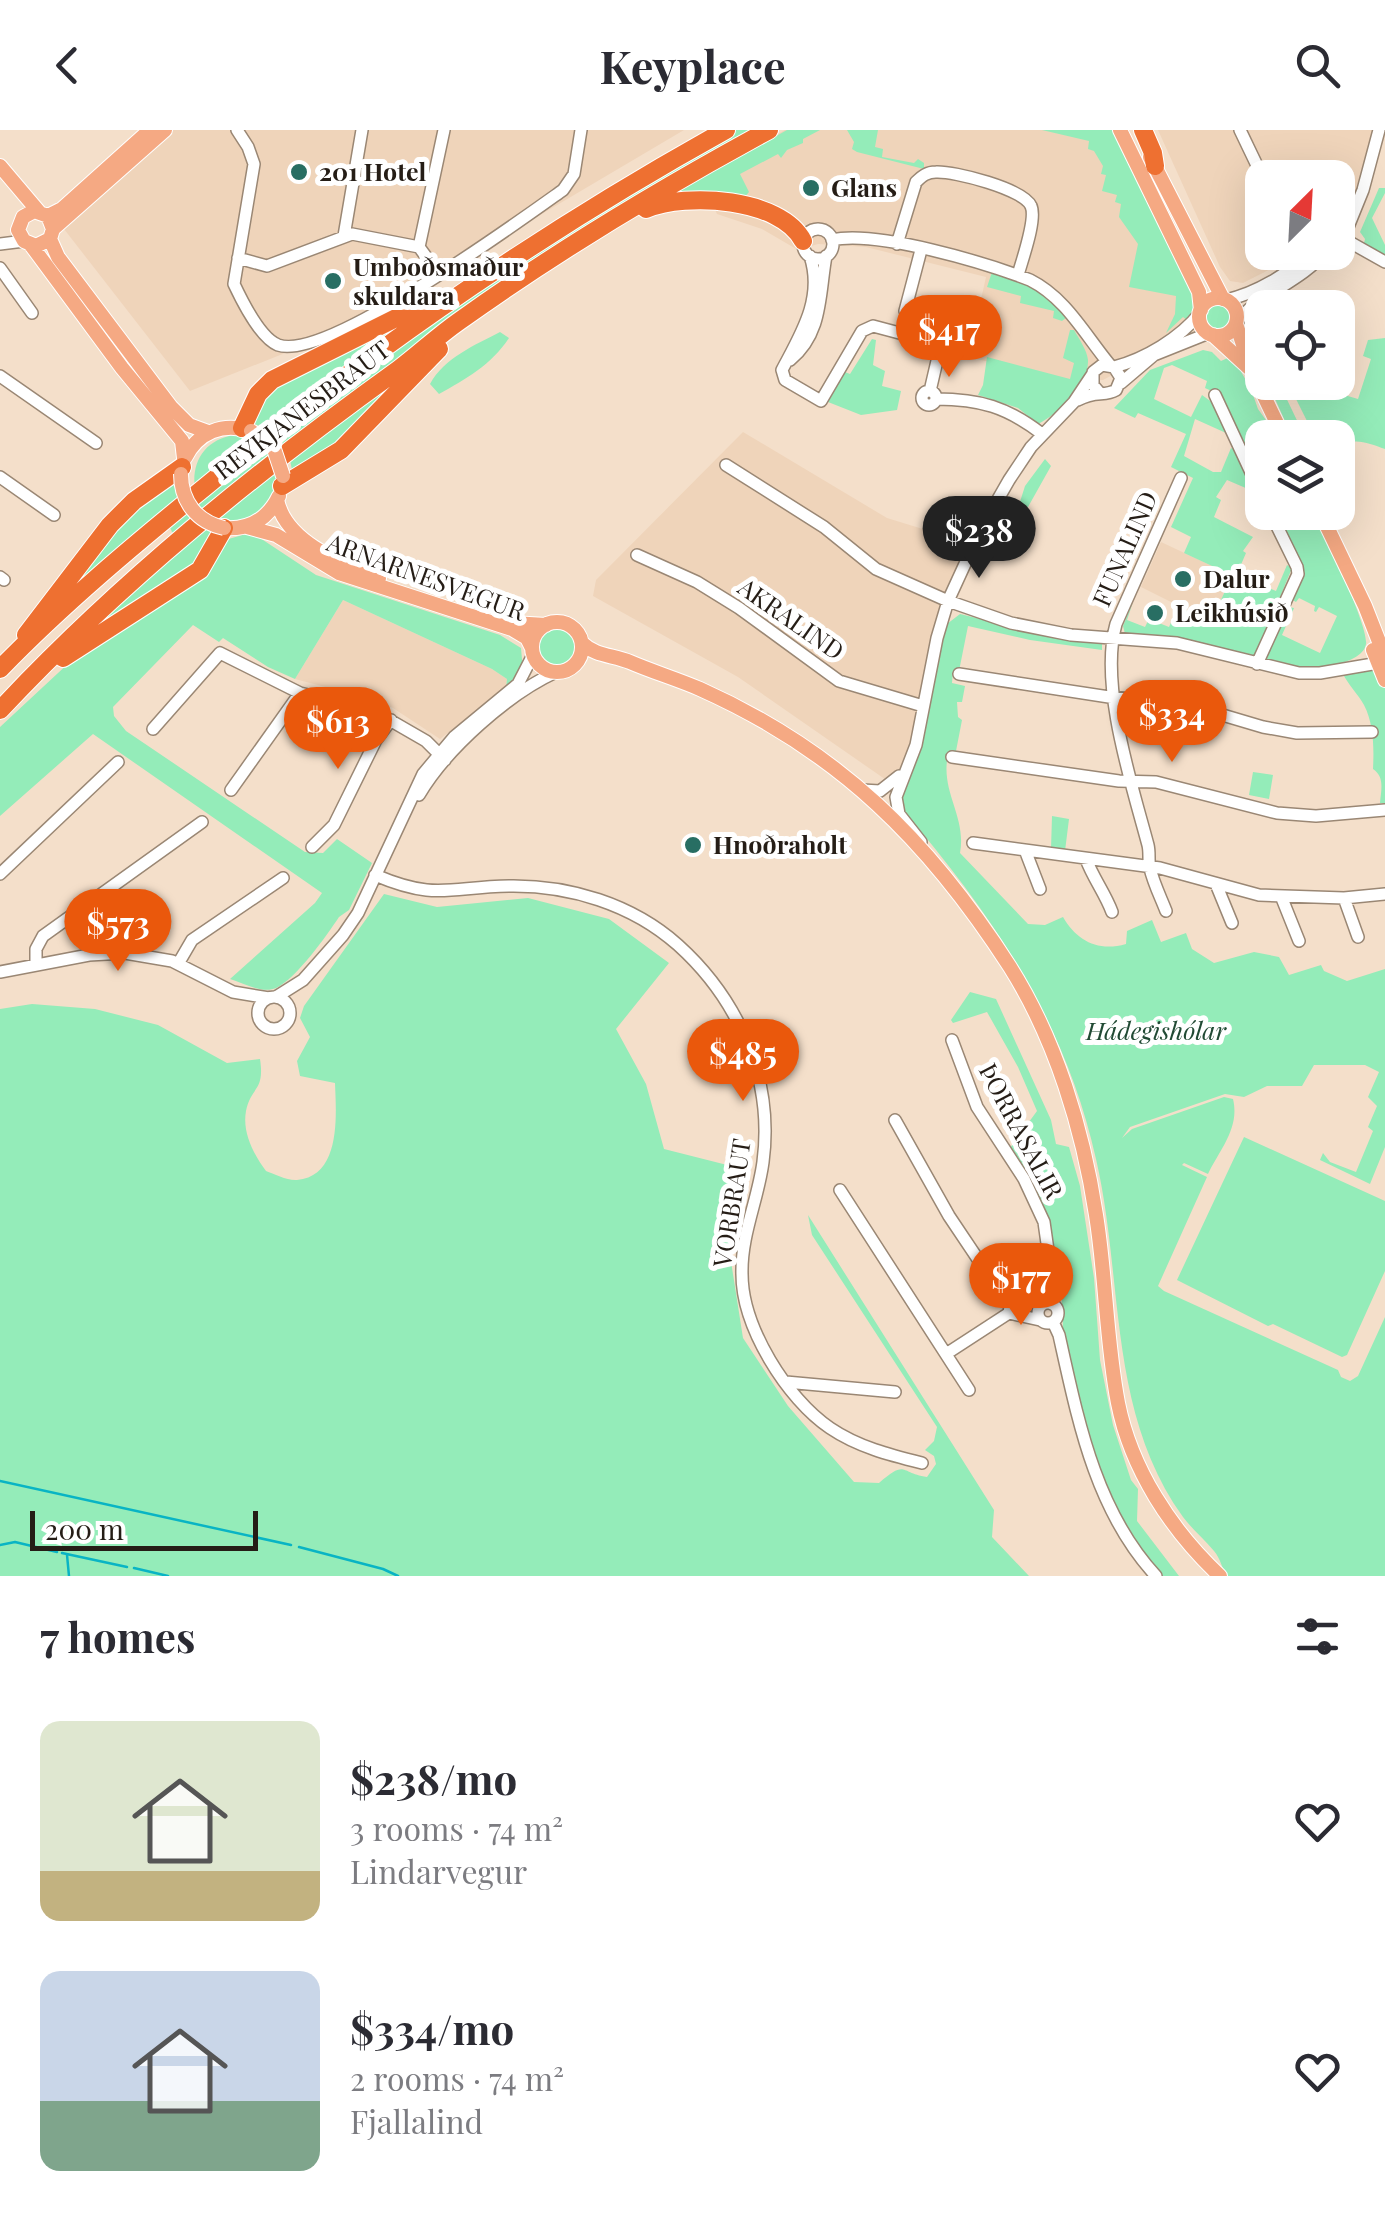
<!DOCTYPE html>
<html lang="en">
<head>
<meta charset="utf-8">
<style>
	:root { --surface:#fff; --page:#f2f2f3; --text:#2b2b33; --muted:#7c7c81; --accent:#ea580c }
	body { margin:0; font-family:"Playfair Display",serif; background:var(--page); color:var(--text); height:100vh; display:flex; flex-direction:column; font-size:38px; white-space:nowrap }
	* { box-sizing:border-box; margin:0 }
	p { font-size:32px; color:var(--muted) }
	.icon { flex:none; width:55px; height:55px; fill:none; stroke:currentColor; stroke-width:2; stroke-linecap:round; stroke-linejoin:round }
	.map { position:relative; height:1446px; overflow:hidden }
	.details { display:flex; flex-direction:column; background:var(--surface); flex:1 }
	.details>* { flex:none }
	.needle { width:65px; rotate:24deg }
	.buttons { position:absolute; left:1245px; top:30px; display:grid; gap:20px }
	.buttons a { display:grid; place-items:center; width:110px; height:110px; border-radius:20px; background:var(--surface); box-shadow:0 10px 40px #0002; font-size:50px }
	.scale { position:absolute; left:30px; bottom:25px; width:228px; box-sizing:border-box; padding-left:10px; border:5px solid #251d16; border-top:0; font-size:28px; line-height:35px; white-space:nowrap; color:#251d16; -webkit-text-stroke:8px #fff; paint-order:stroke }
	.price { position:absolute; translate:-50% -85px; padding:0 22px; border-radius:35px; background:var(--accent); color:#fff; font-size:32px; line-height:65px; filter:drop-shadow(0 2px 5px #0008) }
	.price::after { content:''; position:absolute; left:50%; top:60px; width:30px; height:22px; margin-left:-15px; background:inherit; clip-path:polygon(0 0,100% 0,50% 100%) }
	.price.on { background:#222; color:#fff }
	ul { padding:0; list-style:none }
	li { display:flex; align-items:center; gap:30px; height:250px; padding:0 40px }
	li span { display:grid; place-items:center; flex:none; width:280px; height:200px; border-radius:20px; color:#555 }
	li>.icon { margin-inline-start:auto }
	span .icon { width:120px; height:120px; fill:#fffc; stroke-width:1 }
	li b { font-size:42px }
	h2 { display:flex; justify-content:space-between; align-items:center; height:120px; padding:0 40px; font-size:42px }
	header { display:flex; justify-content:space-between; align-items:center; height:130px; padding:0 40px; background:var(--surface); font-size:45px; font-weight:700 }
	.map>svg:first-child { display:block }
	.built { fill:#efd4ba }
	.green { fill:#94ecb9 }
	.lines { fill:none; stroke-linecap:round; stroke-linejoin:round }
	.stream { stroke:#09b4c4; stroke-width:2.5 }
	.minor-casing { stroke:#9a8774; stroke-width:14 }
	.major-casing { stroke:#fff; stroke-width:16 }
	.highway-casing { stroke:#fff; stroke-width:20 }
	.minor { stroke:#fff; stroke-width:11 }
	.major { stroke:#f5a983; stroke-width:14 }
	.highway { stroke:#ee7031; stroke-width:18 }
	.major-bridge-casing { stroke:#fff; stroke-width:16; stroke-linecap:butt }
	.major-bridge { stroke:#f5a983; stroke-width:14 }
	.poi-dot { fill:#286e63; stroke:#fff; stroke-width:4 }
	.labels { text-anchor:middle; stroke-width:10; stroke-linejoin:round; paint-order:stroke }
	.poi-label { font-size:25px; font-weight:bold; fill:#251d16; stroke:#fff; text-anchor:start }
	.street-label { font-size:25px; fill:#251d16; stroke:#fff }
	.park-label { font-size:25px; font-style:italic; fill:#214a34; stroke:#fff }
</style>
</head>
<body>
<header><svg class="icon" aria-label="back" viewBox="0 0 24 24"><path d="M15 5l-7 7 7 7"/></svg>Keyplace<svg class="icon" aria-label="search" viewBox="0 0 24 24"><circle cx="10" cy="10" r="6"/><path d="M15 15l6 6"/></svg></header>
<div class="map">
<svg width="1385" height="1446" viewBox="0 0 1385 1446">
	<rect width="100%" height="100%" fill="#f4dfca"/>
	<path class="built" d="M157 0H684L442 143 320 209 190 261 57 90Z
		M785 0H1104L1196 200 1103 250H1069L968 227 986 147 866 117 818 114 798 120 762 99 717 84 700 47Z
		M1158 0H1373L1355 70 1343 85H1338V48H1262V122L1302 123 1243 153 1230 151 1220 137Z
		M743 302 887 388 978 416 958 458 942 502 902 661 738 547 593 466 596 450Z
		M1161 412 1225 442V461L1211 492 1141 457Z
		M343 470 492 539 507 549 506 558 440 609 393 578 367 568 295 549Z"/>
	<path class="green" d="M732 0H758L620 80 175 404 172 402 169 395 422 196Z
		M787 0H829H820L803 9V13L787 20 781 28 778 24 740 44 749 62 743 69 670 65Z
		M847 0H878L875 17 883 19 882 27 914 33 918 29 924 33V39L857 22 852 19 854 12Z
		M1042 0H1115L1191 154 1195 176 1187 190 1183 187 1166 203 1175 184 1176 166 1129 157 1138 114 1119 87 1121 74 1115 72 1117 65 1102 61 1106 45 1101 44 1103 36 1094 21 1088 19 1089 11Z
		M1379 58H1385V63L1372 88 1385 115V126L1364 113 1365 109 1360 102Z
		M992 142C1022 151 1046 161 1067 187L1062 191 1053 188 1054 181 1020 173 1021 166 987 157Z
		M1204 187a14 14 0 1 1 28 0a14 14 0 1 1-28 0Z
		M416 184 265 299 255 294 263 270 278 254Z
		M1070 200H1074C1079 209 1087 220 1088 230 1089 255 1058 284 1038 294L1018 278 978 265 983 255 987 227 1070 249 1074 233 1063 228Z
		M500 202 509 208C491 235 466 249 439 264L430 254C444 228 475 215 500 202Z
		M446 208 343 312 292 340 290 330Z
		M1385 208V319C1368 313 1353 306 1338 318V308L1315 307 1288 253H1325L1324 259 1358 269 1371 229 1363 226 1368 210Z
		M872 209 876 210 873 235 885 241 882 256 901 261 897 280 861 285 828 272 845 242 850 244Z
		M1203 220 1212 222 1221 231 1232 226 1251 259 1258 279 1278 307 1262 308V355L1218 264 1205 258 1207 251 1172 235 1164 238 1154 269 1191 287 1202 265 1213 273 1226 300V303L1195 289 1184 326 1213 342H1221L1231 318 1237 321 1259 369 1246 365 1248 359 1227 350 1216 367 1221 370 1214 387 1253 407 1243 421 1246 423 1237 444 1276 461 1287 435 1292 438 1255 528 1125 504 1123 496 1133 472 1127 490 1145 497 1149 489 1169 497 1178 477 1211 492 1225 461 1219 456 1225 442 1184 423 1191 407 1171 397 1193 348 1171 337 1186 304 1138 283 1135 288 1114 278 1150 240Z
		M1268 253H1279L1305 307H1292Z
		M234 305 253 308 195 360C191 331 205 310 234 305Z
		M1045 329 1051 336 1028 377 1018 378 1025 356Z
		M277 333 280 341 273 374 244 393 214 387Z
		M174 355 178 367 43 492 124 390 137 377Z
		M1276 383H1315C1324 403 1369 497 1366 514 1364 527 1345 532 1335 535 1309 542 1290 538 1266 530L1288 477 1294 478 1282 505 1320 523 1337 486 1319 477 1316 482 1314 481 1315 476 1299 468 1296 472 1291 469 1303 440Z
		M199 393 215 401 203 430 69 517Z
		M246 404 260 408 316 445 500 505 521 518 523 541 506 558 507 549 492 539 343 470 295 549 268 537 223 508 219 512 193 495 113 577 114 586 126 601 305 722 323 723 337 709 372 733 349 780 339 787C327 805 296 849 276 858 262 864 243 853 230 849L315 773 322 763 93 604 0 686V597L72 530 202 449 213 436 225 410Z
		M960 484 1049 506 1102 513V520L1030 510 968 496 959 541H953L952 553 965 556 962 572H957L958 587 962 590 956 621H949C938 660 967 685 960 723L1028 794 1045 795 1063 787C1077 811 1098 822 1126 814L1127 801 1152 790 1161 812 1186 803 1192 819 1214 833 1254 822 1279 827 1289 845 1321 835 1324 841 1347 851 1385 839V1017L1370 1054 1320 1030 1323 1023 1330 1032 1356 1042 1373 1001 1368 997 1377 976 1368 967 1379 942 1365 935H1314L1302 956H1267L1244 967 1225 964 1130 997 1122 1008 1132 999 1224 967 1233 969C1240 998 1220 1019 1208 1044L1184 1033 1182 1035 1207 1047 1158 1156 1164 1161 1338 1240 1341 1247 1350 1251 1358 1246 1385 1187V1446H1228C1221 1438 1221 1429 1214 1421 1204 1409 1192 1399 1183 1387 1107 1281 1124 1150 1096 1029 1065 890 993 786 903 680L901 666 947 494Z
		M537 517a20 20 0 1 1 40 0a20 20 0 1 1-40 0Z
		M1375 539 1385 557V673H1380C1381 660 1385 647 1373 639 1374 619 1374 594 1364 575 1358 564 1348 555 1342 542Z
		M1253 642 1273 645 1269 669 1249 665Z
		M1052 686 1069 689 1065 721 1051 719Z
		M384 764 437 777 528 768 609 789 669 833 616 899 646 954 664 1019 739 1038 730 1125 743 1208 788 1276 854 1352 879 1353C907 1329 899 1343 927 1347L936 1334 934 1326 925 1320 934 1311 937 1297 812 1105 808 1085 994 1380 992 1407 1029 1446H0V879L32 874 95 879 158 895 227 933 260 929C265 962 251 956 246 981 242 1003 254 1025 266 1041 274 1044 288 1051 297 1050 342 1046 336 983 335 953L300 946 297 931 310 907 300 888 304 876Z
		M970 862 996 869 1051 990 1056 1014 1069 1017 1080 1056 1094 1148 1100 1230 1113 1295 1131 1350 1138 1359 1137 1391 1179 1446H1161C1130 1407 1104 1363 1088 1315 1076 1278 1072 1237 1063 1199 1061 1124 1052 1083 1010 1018L1037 981 1018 937 987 882 953 893 951 890Z
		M1244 1007 1385 1071V1141L1347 1225 1342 1227 1273 1194 1268 1196 1177 1150Z"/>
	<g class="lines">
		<path class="stream" d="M0 1351 291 1415
			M0 1415 15 1412 57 1422
			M299 1417 383 1439 398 1446
			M62 1423 127 1437
			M67 1425 69 1446
			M134 1438 168 1446"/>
		<g class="minor-casing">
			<path id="minor" d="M237 0 248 17 254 34 234 154C242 171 260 208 278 215 326 232 518 92 563 60L574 44 581 0
				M1240 0 1263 48
				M803 114a15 15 0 1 1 30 0a15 15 0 1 1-30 0Z
				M1346 102 1363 60 1379 0
				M344 106 362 0
				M832 110C877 100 986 133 1030 150 1066 168 1085 205 1110 235
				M1346 110 1385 132
				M0 114 24 111
				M897 114 916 52C922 46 927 42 936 42 954 41 1024 59 1031 76 1037 89 1022 130 1018 145
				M419 117 444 0
				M1338 118 1347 106 1344 97 1338 92 1352 84
				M810 126C824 168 801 204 782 240L785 250 821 271 862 201 873 196 937 213 940 218 930 261
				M238 128 267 136 352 104 419 117 438 143
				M0 138 32 183
				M1226 170C1257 163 1288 144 1311 122
				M905 181 921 120
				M1237 192C1256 166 1300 152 1326 122
				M790 230C823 203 819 164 826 126
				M1114 237C1145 229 1180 208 1200 183
				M0 246 96 313
				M1121 253 1154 225 1209 203
				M922 268a7 7 0 1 1 14 0a7 7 0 1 1-14 0Z
				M1215 265 1262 366
				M936 269C980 269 1007 277 1042 304
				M1078 270C1096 260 1104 267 1116 260L1121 248 1114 237 1102 235 1093 242V255L1099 262
				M726 335 824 397 876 439 948 471 1011 493 1071 505 1177 513 1299 543H1320L1385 532
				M0 347 54 385
				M637 425 697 452 739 478 839 551 923 576
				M0 447 4 450
				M1257 534 1298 444 1297 437 1270 382
				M959 544 1109 567 1182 573 1263 597 1297 603 1372 602
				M153 599 220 523 300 563 374 581 426 611 445 630
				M952 627 1119 651 1156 652 1277 683 1316 686 1385 680
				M231 660 300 563
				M862 660 880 661 899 646
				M419 665C446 619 508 564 556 542
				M921 712 899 684 896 667 916 615 937 508 948 471 981 399 1009 350 1031 317 1074 272 1092 245
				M973 713 1160 738 1259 765 1344 768 1385 764
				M312 717 334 695 376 610 391 590
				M1025 720 1040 759
				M1086 729C1093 748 1105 763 1112 782
				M0 744 118 632
				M375 745C436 771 449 757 509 756 569 755 632 774 678 815 739 870 774 949 763 1032 758 1070 741 1105 742 1144 742 1197 787 1269 830 1298 858 1317 890 1325 922 1333
				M1216 754 1232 793
				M1281 766 1299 811
				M1344 768 1358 807
				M1166 781C1161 768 1153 752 1150 738 1148 730 1150 723 1148 715 1132 655 1099 555 1116 494L1181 348
				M178 834 192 810 283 748
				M36 835V819L43 806 202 692
				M0 842 89 825 125 823 172 831 233 862 269 868
				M276 867 303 850 343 805 358 783 423 644 454 607 518 554 533 525
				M258 883a16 16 0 1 1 32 0a16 16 0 1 1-32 0Z
				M952 910 977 977 1024 1049 1044 1092 1054 1163 1052 1174
				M895 990 949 1086 1010 1177 1009 1183
				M840 1060 969 1260
				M1038 1183a10 10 0 1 1 20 0a10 10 0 1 1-20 0Z
				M1009 1183 1040 1190
				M1053 1192 1059 1205C1078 1290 1095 1380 1156 1446
				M946 1224 1009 1183
				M786 1252 895 1262"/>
		</g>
		<g class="major-casing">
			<path id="major" d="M1120 0 1199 162 1201 180
				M1150 27 1223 169
				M0 36 39 82
				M48 86 62 79 150 0
				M53 99 165 0
				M50 109 36 116 24 111 18 100 23 87 34 81 48 86 53 99 50 109 58 127 171 277 189 295 208 302
				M31 115 122 238 182 311 184 328
				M1199 187a19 19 0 1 1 38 0a19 19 0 1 1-38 0Z
				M1236 194 1252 241 1284 308
				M1213 205 1249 238
				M185 328C198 302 223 292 250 301
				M277 370C286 413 342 433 379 448
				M1320 382 1365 476 1385 527
				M247 397 276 405 339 443 512 499 527 508 532 518
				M224 398C250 400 268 389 279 366
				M532 517a25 25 0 1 1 50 0a25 25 0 1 1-50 0Z
				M512 493 546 495
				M582 513C595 526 613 525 630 532 653 542 677 549 700 559 839 621 929 711 1010 837 1056 910 1083 1000 1096 1085 1106 1147 1106 1211 1118 1273 1131 1339 1171 1400 1220 1446
				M1373 520 1385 550"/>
		</g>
		<g class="highway-casing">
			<path id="highway" d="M1143 0 1153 23 1155 36
				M646 79C686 62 781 68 803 111
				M242 298 258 264 272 250 434 169
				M282 356 341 320 439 219
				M26 505 110 395 134 371 182 337
				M63 528 200 440 224 398
				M0 539C63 474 135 414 205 357 368 222 540 103 726 0
				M0 580C120 452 257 341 399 239 419 224 438 206 458 192 557 121 662 58 769 0"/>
		</g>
		<use href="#minor" class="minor"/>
		<use href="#major" class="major"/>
		<use href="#highway" class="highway"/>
		<g class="major-bridge-casing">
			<path id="major-bridge" d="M251 301 274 319 283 346
				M181 344C181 372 197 392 224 398"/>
		</g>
		<use href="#major-bridge" class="major-bridge"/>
	</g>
	<g class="poi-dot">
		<circle cx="299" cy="42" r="10"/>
		<circle cx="811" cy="58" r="10"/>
		<circle cx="333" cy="151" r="10"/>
		<circle cx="1183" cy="449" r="10"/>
		<circle cx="1155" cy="483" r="10"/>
		<circle cx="693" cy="715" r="10"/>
	</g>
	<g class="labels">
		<g class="poi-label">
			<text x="319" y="51">201 Hotel</text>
			<text x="831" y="67">Glans</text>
			<text x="353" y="146">Umboðsmaður<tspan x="353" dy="29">skuldara</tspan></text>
			<text x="1203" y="458">Dalur</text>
			<text x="1175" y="492">Leikhúsið</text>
			<text x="713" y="724">Hnoðraholt</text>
		</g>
		<g class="street-label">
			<text transform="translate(302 280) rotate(-37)" y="9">REYKJANESBRAUT</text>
			<text transform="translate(1125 419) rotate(-66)" y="9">FUNALIND</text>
			<text transform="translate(426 447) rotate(20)" y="9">ARNARNESVEGUR</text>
			<text transform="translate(791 489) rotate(35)" y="9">AKRALIND</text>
			<text transform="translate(1021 1001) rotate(62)" y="9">ÞORRASALIR</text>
			<text transform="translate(732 1073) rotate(-81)" y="9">VORBRAUT</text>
		</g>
		<g class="park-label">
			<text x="1156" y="910">Hádegishólar</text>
		</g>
	</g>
</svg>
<div class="buttons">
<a><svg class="needle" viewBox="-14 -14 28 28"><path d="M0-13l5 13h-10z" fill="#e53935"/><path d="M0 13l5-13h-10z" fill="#7c7c81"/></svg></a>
<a><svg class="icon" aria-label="locate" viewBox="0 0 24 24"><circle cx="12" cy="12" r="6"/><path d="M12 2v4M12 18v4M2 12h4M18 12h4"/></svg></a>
<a><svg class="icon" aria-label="layers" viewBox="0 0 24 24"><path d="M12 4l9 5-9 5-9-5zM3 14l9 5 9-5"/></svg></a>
</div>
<div class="scale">200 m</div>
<b class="price" style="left:949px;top:250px">$417</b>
<b class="price on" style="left:979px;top:451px">$238</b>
<b class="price" style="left:1172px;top:635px">$334</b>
<b class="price" style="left:338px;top:642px">$613</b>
<b class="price" style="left:118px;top:844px">$573</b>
<b class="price" style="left:743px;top:974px">$485</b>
<b class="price" style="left:1021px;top:1198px">$177</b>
</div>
<section class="details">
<h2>7 homes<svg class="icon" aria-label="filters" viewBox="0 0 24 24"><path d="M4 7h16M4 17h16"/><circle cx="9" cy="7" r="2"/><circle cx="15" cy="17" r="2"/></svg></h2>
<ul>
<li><span style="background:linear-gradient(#dfe7d0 75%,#c2b280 0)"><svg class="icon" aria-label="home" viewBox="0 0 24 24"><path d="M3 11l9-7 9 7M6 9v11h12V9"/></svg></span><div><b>$238/mo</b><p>3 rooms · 74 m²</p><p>Lindarvegur</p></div><svg class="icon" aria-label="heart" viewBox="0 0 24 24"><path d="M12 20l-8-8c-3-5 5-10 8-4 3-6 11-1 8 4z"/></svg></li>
<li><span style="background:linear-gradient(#c9d6e8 65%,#7fa58c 0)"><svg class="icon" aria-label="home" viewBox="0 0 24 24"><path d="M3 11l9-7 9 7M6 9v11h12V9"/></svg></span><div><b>$334/mo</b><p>2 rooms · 74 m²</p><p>Fjallalind</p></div><svg class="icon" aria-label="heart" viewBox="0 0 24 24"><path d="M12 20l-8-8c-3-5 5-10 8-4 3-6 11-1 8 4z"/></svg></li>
</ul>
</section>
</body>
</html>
